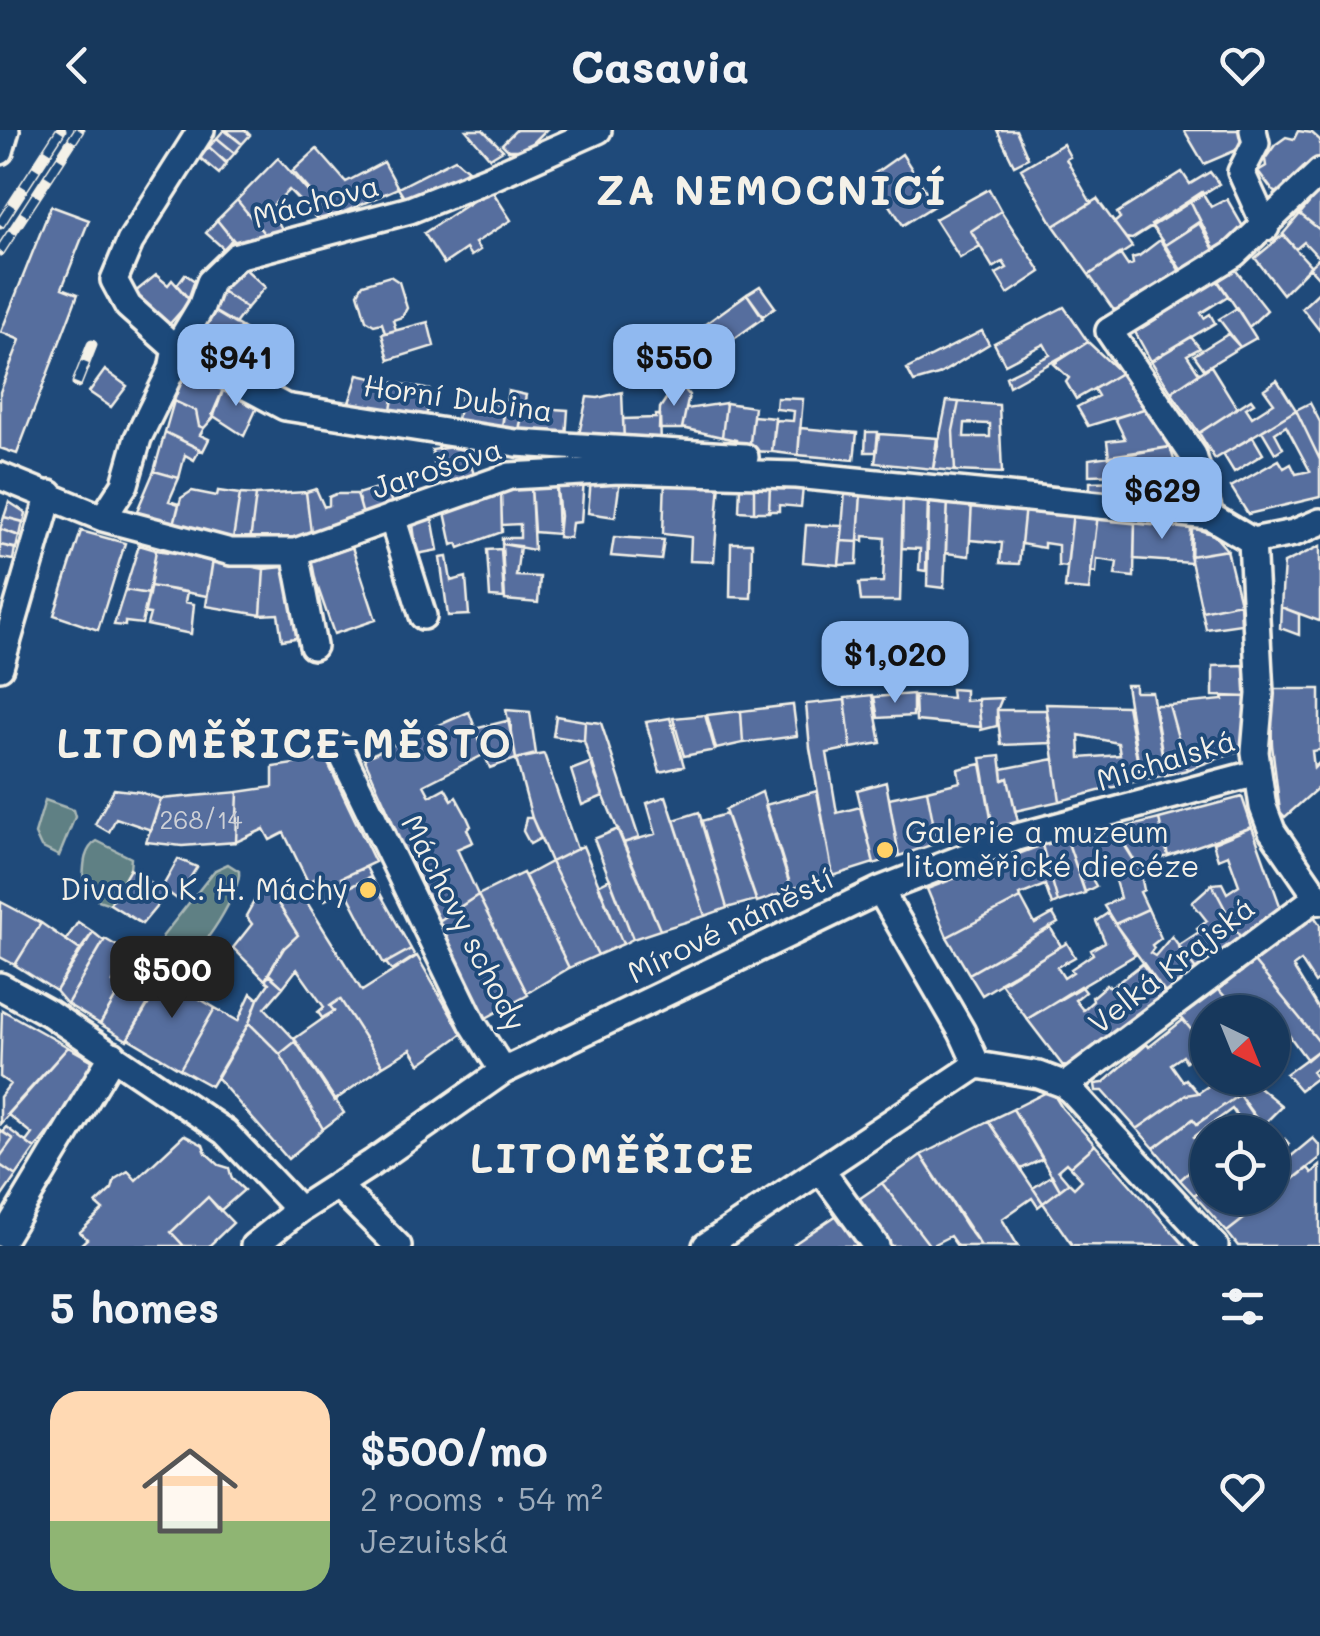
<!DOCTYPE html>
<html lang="en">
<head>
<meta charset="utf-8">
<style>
	:root { --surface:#17385c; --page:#244365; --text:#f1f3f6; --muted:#9eacbb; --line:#365272; --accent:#90b9f0 }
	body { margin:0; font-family:Mali,sans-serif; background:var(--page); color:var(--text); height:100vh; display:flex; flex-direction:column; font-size:38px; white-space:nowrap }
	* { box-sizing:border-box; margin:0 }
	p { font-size:32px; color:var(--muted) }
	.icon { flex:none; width:55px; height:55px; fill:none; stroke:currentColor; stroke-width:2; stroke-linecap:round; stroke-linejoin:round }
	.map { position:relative; height:1116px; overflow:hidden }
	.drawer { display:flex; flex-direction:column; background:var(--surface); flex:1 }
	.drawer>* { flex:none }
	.needle { width:65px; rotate:137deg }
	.fabs { position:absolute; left:1190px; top:865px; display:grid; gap:20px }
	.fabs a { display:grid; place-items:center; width:100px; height:100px; border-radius:50%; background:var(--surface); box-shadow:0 2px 8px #0004,0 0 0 2px var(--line); font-size:50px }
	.price { position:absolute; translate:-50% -85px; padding:0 22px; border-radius:20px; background:var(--accent); color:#111; font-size:32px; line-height:65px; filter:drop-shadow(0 2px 5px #0008) }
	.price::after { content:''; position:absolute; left:50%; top:60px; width:30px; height:22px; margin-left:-15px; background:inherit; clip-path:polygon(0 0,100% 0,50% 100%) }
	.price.on { background:#222; color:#fff }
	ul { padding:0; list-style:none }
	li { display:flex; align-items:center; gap:30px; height:250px; padding:0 50px }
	li span { display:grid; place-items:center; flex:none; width:280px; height:200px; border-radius:30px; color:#555 }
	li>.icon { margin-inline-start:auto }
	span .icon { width:120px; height:120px; fill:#fffc; stroke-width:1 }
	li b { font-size:42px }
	h2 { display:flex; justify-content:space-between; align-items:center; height:120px; padding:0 50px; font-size:42px }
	header { display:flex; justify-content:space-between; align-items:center; height:130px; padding:0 50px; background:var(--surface); font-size:45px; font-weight:700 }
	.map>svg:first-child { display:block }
	.green { fill:#5f8084; stroke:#aab8b6; stroke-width:2.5 }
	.building { fill:#576e9e; stroke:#f4f1e8; stroke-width:2.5; fill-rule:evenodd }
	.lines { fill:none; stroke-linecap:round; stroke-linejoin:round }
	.minor-casing { stroke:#f4f1e8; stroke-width:32 }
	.minor { stroke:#1f4a7a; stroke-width:25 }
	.rail-casing { stroke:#f4f1e8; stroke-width:11 }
	.rail { stroke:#1f4a7a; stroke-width:8; stroke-dasharray:22; stroke-linecap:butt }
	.poi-dot { fill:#ffd166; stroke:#1f4a7a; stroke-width:4 }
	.labels { text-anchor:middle; stroke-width:8; stroke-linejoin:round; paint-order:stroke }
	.number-label { font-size:25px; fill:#cdd0d6 }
	.street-label { font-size:30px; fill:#f4f1e8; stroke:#1f4a7a }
	.poi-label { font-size:30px; fill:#f4f1e8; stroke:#1f4a7a; text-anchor:start }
	.district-label { font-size:40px; font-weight:bold; letter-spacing:2.5px; fill:#f4f1e8; stroke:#1f4a7a }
</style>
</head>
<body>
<header><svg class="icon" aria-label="back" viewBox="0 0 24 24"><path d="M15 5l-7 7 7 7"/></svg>Casavia<svg class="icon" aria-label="heart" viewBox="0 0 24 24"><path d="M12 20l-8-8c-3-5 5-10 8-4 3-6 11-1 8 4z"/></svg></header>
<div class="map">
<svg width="1320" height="1116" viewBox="0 0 1320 1116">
	<rect width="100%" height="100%" fill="#1f4a7a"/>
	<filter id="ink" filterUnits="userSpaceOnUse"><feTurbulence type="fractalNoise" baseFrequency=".01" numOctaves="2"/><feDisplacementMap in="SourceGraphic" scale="20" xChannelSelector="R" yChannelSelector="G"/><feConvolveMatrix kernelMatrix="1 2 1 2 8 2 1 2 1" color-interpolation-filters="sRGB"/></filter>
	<g filter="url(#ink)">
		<path class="green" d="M45 670 73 680 75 687 59 726 41 717 35 704Z
			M97 711 131 728 130 739 110 774 98 770 83 755C84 739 82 720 97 711Z
			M228 734 239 741C242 759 201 827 183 830L165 818 162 807 215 740Z"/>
		<path class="building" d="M224 0 242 14 235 23 217 8Z
			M226 0H245L250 5 242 14Z
			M466 0H483L503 20 490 28Z
			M516 0H546L526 20H508L502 14Z
			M997 0H1016L1028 28 1014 35Z
			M1184 0H1239L1246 16 1204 34Z
			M1298 1 1312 3 1320 10V27L1315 28 1281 64 1273 61 1258 41 1266 36 1265 29 1275 15 1286 7 1294 9Z
			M217 8 235 23 226 33 209 17Z
			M1063 14 1070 27 1066 29 1091 73 1054 96 1021 39Z
			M209 17 227 33 219 44 200 28Z
			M317 19 346 52 384 32 398 58 333 87 293 41Z
			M902 24 935 75 903 95 871 46Z
			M278 28 331 88 320 92 289 60 270 78 286 106 271 112 237 70Z
			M455 29 468 40 408 74 398 58Z
			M1182 42 1190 54 1210 42 1219 54 1132 109 1126 108 1114 93 1120 88 1117 83Z
			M491 59 511 90 475 113 480 120 471 126 466 119 444 134 424 103Z
			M989 59 1001 81 971 101 980 116 960 128 935 89Z
			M1320 60V100L1300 84Z
			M1202 62 1211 77 1227 69 1245 100 1215 120 1190 70Z
			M1097 69 1132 117 1089 145 1054 96Z
			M237 70 271 112 241 119 217 90Z
			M1190 70 1200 91 1165 115 1151 95Z
			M51 76 89 90 62 158 78 164 17 324 0 318V262L20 210 1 202Z
			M1001 81 1041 142 1008 164 996 144 1007 138 1003 132 993 138 971 101Z
			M1300 84 1320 100V149L1309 137 1319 128 1304 112 1296 119 1283 104Z
			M217 90 232 109 224 119 206 103Z
			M1199 93 1214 120 1181 140 1165 115Z
			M1283 105 1311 136 1283 164 1255 128Z
			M1160 110 1181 143 1121 181 1113 179 1089 145 1120 124 1128 136 1133 134 1132 128 1139 126Z
			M241 135 265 157 247 178 220 160Z
			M1234 138 1267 180 1249 197 1217 149Z
			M185 144 199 154 189 169 177 155Z
			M156 145 168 155 172 150 190 171 166 198 134 163Z
			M390 146 399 152 407 178 402 187 393 190 396 200 385 203 382 193 374 195 366 190 358 163 363 154Z
			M1217 150 1228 166 1201 183 1204 188 1210 184 1215 193 1151 231 1135 202Z
			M760 156 775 177 763 186 747 164Z
			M220 160 247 178 235 194 210 179Z
			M1320 161V201L1302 178Z
			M747 164 763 188 684 245 668 221Z
			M1064 177 1088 212 1009 256 1006 247 1050 225 1044 214 1005 234 994 213Z
			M1237 178 1256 208 1240 217 1219 189Z
			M210 179 241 197 226 210 223 209 211 227 191 214Z
			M428 192 434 216 389 230 382 204Z
			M241 197 256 206 230 239 211 227 223 209 226 210Z
			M982 201 989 214 938 245 914 252 907 239Z
			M1228 204 1240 217 1204 239 1194 225Z
			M1191 207 1200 218 1187 225 1199 243 1171 262 1151 231Z
			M252 210 276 225 263 255 230 238Z
			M1088 212 1121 243 1076 269 1066 252 1069 248 1054 234Z
			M187 236 225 255 213 288 204 298 199 296 196 281 174 271Z
			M1211 236 1237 278 1199 303 1171 262Z
			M105 240 127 256 111 277 89 262Z
			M1121 243 1147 278 1088 296 1077 277 1098 266 1094 259Z
			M358 245 396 253 390 285 347 279Z
			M1277 250 1296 280 1215 329 1199 303 1251 269 1254 273 1246 278 1252 287 1274 273 1264 259Z
			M678 251 689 265 682 299H659L660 278Z
			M396 253 430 260 426 289 390 285Z
			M225 255 260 271 244 306 212 285Z
			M508 261 526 265 518 305 501 303Z
			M622 262 624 311 578 309 587 267 598 268Z
			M461 267 505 276 501 303 456 295Z
			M777 268 803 269 798 325 772 322 776 290 793 291 794 281 776 279Z
			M174 271 196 281 199 296 204 298 200 305 209 309 203 321 165 302Z
			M947 271 959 272 953 301 955 341 933 339Z
			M959 272 999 275 1002 343 955 341 953 301ZM965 293 990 294V307H964Z
			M726 273 754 277 749 321 735 319 736 310 722 307Z
			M726 273 722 307 682 298 686 279Z
			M1310 273 1320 292V330L1296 280Z
			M524 277 568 280 566 308 518 305Z
			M1147 278 1170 317 1109 328 1107 311 1125 309 1115 288Z
			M1296 280 1320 330V367L1248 384 1231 357 1279 330 1284 338 1291 334 1296 344 1310 341 1286 296 1275 303 1283 318 1275 323 1262 301Z
			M656 285H660L661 315 624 311 623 289 656 288Z
			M753 286 775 288 772 322 749 321Z
			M800 298 857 303 854 330 798 325Z
			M165 302 200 319 194 330 185 325 179 348 154 341Z
			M866 302H878L876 322H865Z
			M879 304 937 308 933 339 875 333Z
			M1253 307 1263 324 1234 342 1223 324Z
			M465 315 475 348 452 357 448 342 436 345 432 320Z
			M1170 317 1183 359 1123 364 1090 360V352L1122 351 1121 344 1089 345V329Z
			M154 341 179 348 169 371 179 374 173 398 134 388Z
			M584 349 581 392 572 393 570 408 558 407 560 386 556 352Z
			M591 349 620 350 615 387 588 383Z
			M665 349 720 352 714 432 690 431 691 407 663 404Z
			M556 353 558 404 534 402 531 356Z
			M770 354 803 357 801 377 779 375V381H769Z
			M386 355 394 380 365 392 357 364Z
			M770 355 769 382H754V356Z
			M531 356 534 420 502 414V408H520V394L502 395 501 361Z
			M740 356H754V382L739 381Z
			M316 359 324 377 329 375V367L336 364H357L365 392 312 410 306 362Z
			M192 361 217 366 218 361 240 364 233 409 173 398 181 368Z
			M501 361 502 402 459 418 457 413 452 415 445 382Z
			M845 361 861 363 858 412 841 411Z
			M306 362 312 410 250 412 256 365Z
			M861 363 903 366 900 471H861L859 453 883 452 885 408 864 406V411L858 410Z
			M240 364 256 365 250 412 233 409Z
			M903 366 928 368 926 441 919 440 920 419 902 418Z
			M929 368 948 369 944 458 927 456Z
			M948 369 972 371 969 426 946 423Z
			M972 371 1025 376 1019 434 1000 433 1002 413 970 410Z
			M9 372 26 383 24 392 4 387Z
			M1025 376 1073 382 1067 437 1058 436V415L1044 413V418L1021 414Z
			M1073 382 1098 384 1089 460 1065 458Z
			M1098 384 1135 388 1134 447 1115 445 1117 432 1097 429 1096 443 1091 442Z
			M4 387 23 392 20 406 0 399Z
			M432 387 438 420 417 424 413 395Z
			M1135 389 1192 398 1191 433 1134 429Z
			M806 395 843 396 839 435 803 432Z
			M1191 397 1214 405 1227 420 1190 426Z
			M0 399 19 406 16 419 0 415Z
			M81 401 125 413 98 500 54 485Z
			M614 407 664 410 661 430 611 426Z
			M841 411 858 412 857 434 839 435Z
			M731 413H752L751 468 730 467Z
			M502 414 520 416 516 446 540 447 538 473 505 470Z
			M0 415 15 418 13 430 0 428Z
			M139 415 156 420 149 464 125 460Z
			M1320 416V491H1319L1281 477 1284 433Z
			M352 417 376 490 334 504 309 432Z
			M501 419 504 468 490 467 487 420Z
			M156 420 213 429 207 466 150 456Z
			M1227 420 1240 473 1202 481 1190 426Z
			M447 427 451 451 466 447 469 485 448 486 440 428Z
			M213 429 264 439 261 485 206 476Z
			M293 436 302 507 282 510 278 484 261 485 264 439Z
			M150 456 187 462 185 472 194 474 191 504 147 495 150 484 144 483Z
			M125 460 149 464 142 494 125 492V496L114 495Z
			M1240 473 1241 494 1206 499 1202 481Z
			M1281 477 1299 484V505L1280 498Z
			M1245 535 1248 567 1213 566V536Z
			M1126 555H1135V562H1152L1166 645 1141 650Z
			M951 559 965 560V571L978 570 981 597 916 591 915 565 952 568Z
			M1270 559H1320V620L1312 621 1314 638 1320 632V656L1285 687 1280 682 1272 615Z
			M913 564V586L878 588 874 567Z
			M872 565 881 613 851 618 845 568Z
			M1222 566 1248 567 1243 619 1187 640 1169 575 1223 570Z
			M1002 568 997 580V596L981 600 978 569Z
			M845 570 851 618 827 623 837 683 860 677 874 733 833 746 810 618 806 574Z
			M1046 574 1127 576 1141 650 1060 671ZM1079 605 1118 613 1120 625 1080 628Z
			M793 575 797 606 743 613 741 581Z
			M1153 575H1169L1187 640 1166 645Z
			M506 580 530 582 536 624 516 629Z
			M997 580H1046L1051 613 1001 615Z
			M741 581 743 613 716 619 707 585Z
			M469 582 485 624 424 655 430 666 445 658 452 670 456 667 467 687 471 696 467 699 473 712 457 719 478 765 439 791 416 740 394 704 397 703 388 681 364 628Z
			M705 585 715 620 684 626 673 588Z
			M556 586 585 591 584 611 553 606Z
			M670 588 684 636 660 642 646 592Z
			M510 590 516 629 490 638 474 599Z
			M585 591 601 593 639 708 623 713 595 645 584 611Z
			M544 624 577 719 551 732 532 688 516 629Z
			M1000 626 1003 650 1008 648 1018 692 993 699 981 628Z
			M326 629 375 732 341 748 345 759 325 770 314 749 308 752 284 703 270 710 264 699 236 712 238 662 273 657V637Z
			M1054 629 1060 671 1015 681 1008 648 1003 650 1002 639Z
			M592 632 603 666 582 675 571 640Z
			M981 634 993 699 937 713 927 660 960 652 958 639Z
			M886 652 899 726 874 734 857 660Z
			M114 659 140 662 161 669 151 700 116 688 109 702 95 694Z
			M927 660 937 713 899 726 889 668Z
			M817 661 833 746 791 759 765 675Z
			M238 662 236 712 182 716 146 712 161 669Z
			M762 662 792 760 757 772 725 680Z
			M666 666 705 786 660 800 623 713 656 704 647 673Z
			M1242 667 1252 697 1168 726 1159 689Z
			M699 682 727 778 705 786 674 690Z
			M726 684 756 770 727 778 701 691Z
			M526 688H532L541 708 530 714 523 701Z
			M1159 689 1168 726 1159 729 1161 735 1140 740 1115 700Z
			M1114 696 1140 740 1144 760 1140 762 1148 779 1115 794 1104 776 1120 768 1112 740 1091 747 1096 756 1085 762 1066 707Z
			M1252 697 1282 781 1241 809 1212 754 1222 753 1227 763 1239 755 1228 725 1218 729 1213 713Z
			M618 699 660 800 633 809 594 709Z
			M1066 707 1085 763 1058 772 1042 715Z
			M1042 715 1058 772 1052 775 1045 755 1020 765 1021 768 947 807 927 759Z
			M583 716 623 814 598 825 551 732Z
			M178 729 197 737 177 769 162 758Z
			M551 732 598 825 569 838 525 746Z
			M366 737 371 747 345 759 341 748Z
			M130 739 167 764 142 794 110 774Z
			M523 743 569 838 527 863 478 765Z
			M371 747 411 819 384 834 345 759Z
			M610 749 633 809 623 814 598 755Z
			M1212 754 1241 809 1199 844 1178 816 1199 802 1197 799 1207 791 1192 772Z
			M262 757 277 772 298 805 284 818 265 850 233 818 252 794 246 786Z
			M298 758 362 861 417 826 462 904 420 934 411 919 383 936 340 869 330 876 334 881 322 888 318 882 324 877 297 839 283 857 268 844 284 818 298 805 277 772Z
			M478 765 528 865 486 888 482 887 438 791Z
			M1021 768 1035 794 1053 784 1058 793 969 844 947 807Z
			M1 772 41 793 15 835 0 827Z
			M1148 779 1161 808 1152 815 1154 818 1150 823 1155 826 1172 806 1198 843 1168 867 1115 794Z
			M1108 783 1135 825 1027 889 1000 852 1067 813 1075 827 1057 837 1064 848 1073 842 1071 839 1093 824 1091 820 1105 812 1096 791Z
			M1314 786 1320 795V849L1315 853 1301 831 1293 837 1320 881V913L1254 832Z
			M78 792 93 802 80 820 66 810Z
			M41 793 80 820 56 861 15 835Z
			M1050 797 1061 816 982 865 969 844Z
			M93 802 104 811 67 874 56 861Z
			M105 809 129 823 113 852 122 857 100 894 67 874Z
			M411 819 415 826 392 841 386 833Z
			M129 823 166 845 127 910 100 894 122 857 113 852Z
			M1254 832 1320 913V919L1307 930 1272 882H1239L1218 859Z
			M1142 834 1168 867 1077 938 1063 936 1027 889 1080 856 1085 862 1075 870 1083 880 1093 871 1092 867 1106 855 1112 857Z
			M168 839 185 849 180 857 215 878 180 939 128 908Z
			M270 845 283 857 265 878 296 911 280 924 249 893 258 869 269 853 265 850Z
			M1218 859 1239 882H1208L1205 917 1181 887Z
			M251 863 258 869 249 893 211 956 180 939 215 878 238 891Z
			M340 869 383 936 334 971 294 909 334 881 330 876Z
			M2 880 68 917 0 994V967L10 954 0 947Z
			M1183 890 1208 920V926L1202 931 1195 923 1186 931 1183 926 1171 934 1183 951 1186 949 1198 963 1186 965 1137 999 1103 961H1096L1095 954 1103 953 1147 914 1149 917Z
			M249 893 280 924 323 999 288 1029 217 948Z
			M296 911 344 983 323 999 280 924Z
			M68 917 93 931 62 984 35 1019 26 1012 32 1004 7 984Z
			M1320 919V935L1312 941 1316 948 1300 960 1286 944Z
			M1220 948H1248L1282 976 1262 996 1239 965 1197 994 1193 989 1154 1018 1137 999 1186 965 1198 963Z
			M1051 960 1062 978 1095 1015 1070 1037 1066 1033 1058 1040 1069 1053 1060 1060 1013 979Z
			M1239 965 1254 987 1242 994 1232 979 1194 1007 1198 1011 1208 1004V1025L1180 1050 1154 1018 1193 989 1197 994Z
			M1013 979 1043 1029 1021 1039 988 991Z
			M1254 987 1262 996 1269 1002H1249L1242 994Z
			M988 991 1043 1073 1038 1077 1032 1068 1002 1089 1018 1116H981L921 1025Z
			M6 997 35 1019 16 1046 0 1035V1027L13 1009 2 1002Z
			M0 1000 13 1009 0 1027Z
			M184 1005 203 1015 206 1023 219 1035 229 1038 232 1049 244 1060 220 1081 208 1067 171 1102 184 1116H79L87 1109 80 1102 103 1080 96 1074 112 1059 115 1049 128 1041 136 1050Z
			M1273 1006 1280 1013 1285 1009 1289 1014 1272 1026Z
			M1313 1008 1320 1016V1028L1272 1066V1042Z
			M1095 1015 1185 1116 1072 1115 1043 1073 1069 1053 1074 1058 1082 1050 1070 1037Z
			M921 1025 966 1096 981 1116H957L950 1106 930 1116 882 1053Z
			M1208 1025V1055L1194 1065 1180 1050Z
			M0 1035 16 1046 0 1069Z
			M1320 1036V1116H1238L1227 1102 1308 1038 1312 1043Z
			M1052 1045 1060 1060 1043 1073 1033 1058Z
			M882 1053 930 1116H887L856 1071Z
			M1208 1055V1068H1271L1227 1102 1194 1065Z
			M208 1067 233 1093 209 1116H184L171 1102Z
			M837 1085 858 1116H796L794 1114Z"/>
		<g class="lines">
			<g class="minor-casing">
				<path id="minor" d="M201 0 130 112 114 150 128 176 176 219 285 277 516 313 745 327
					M1253 0 1256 13 1241 42 1266 97
					M0 21 6 0
					M0 346 103 388 231 422H295L510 346 619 340 796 345 1210 386 1252 411 1294 403 1320 392
					M1210 386 1193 325 1109 201 1234 124 1320 42
					M392 387 423 486
					M103 388 125 354 138 308 172 239 176 219 201 177 210 152 237 126 410 80 490 48 598 0
					M1252 411 1260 564 1255 622 1263 677 1272 701 1320 771
					M295 422 313 516
					M0 537 50 364
					M339 618 473 894 503 941
					M880 760 962 902 977 935
					M0 856 49 883 225 1002 299 1080
					M977 935 1039 945 1066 955 1215 1116
					M1066 955 1317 767
					M821 1040 876 1116
					M337 1055 398 1116
					M5 1105 113 925
					M254 1116 299 1080 372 1033 503 941 880 760 1017 707 1257 643
					M706 1116 977 935"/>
			</g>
			<use href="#minor" class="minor"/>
			<g class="rail-casing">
				<path id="rail" d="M0 94 61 0
					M0 121 79 0
					M77 253 92 215"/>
			</g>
			<use href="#rail" class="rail"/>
		</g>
	</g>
	<g class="poi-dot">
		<circle cx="885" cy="720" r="10"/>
		<circle cx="368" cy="760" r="10"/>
	</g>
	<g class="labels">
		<g class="number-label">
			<text x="201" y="699">268/14</text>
		</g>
		<g class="street-label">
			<text transform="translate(316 72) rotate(-15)" y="10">Máchova</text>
			<text transform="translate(458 269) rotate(8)" y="10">Horní Dubina</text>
			<text transform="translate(437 339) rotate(-18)" y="10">Jarošova</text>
			<text transform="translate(1166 631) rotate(-17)" y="10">Michalská</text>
			<text transform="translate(463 793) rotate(63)" y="10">Máchovy schody</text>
			<text transform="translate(731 796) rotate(-26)" y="10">Mírové náměstí</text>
			<text transform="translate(1172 836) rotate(-38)" y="10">Velká Krajská</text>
		</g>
		<g class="poi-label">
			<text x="905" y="713">Galerie a muzeum<tspan x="905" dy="34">litoměřické diecéze</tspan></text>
			<text x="348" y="770" text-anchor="end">Divadlo K. H. Máchy</text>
		</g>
		<g class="district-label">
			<text x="772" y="75">ZA NEMOCNICÍ</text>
			<text x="285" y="628">LITOMĚŘICE-MĚSTO</text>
			<text x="613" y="1043">LITOMĚŘICE</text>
		</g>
	</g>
</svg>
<div class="fabs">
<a><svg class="needle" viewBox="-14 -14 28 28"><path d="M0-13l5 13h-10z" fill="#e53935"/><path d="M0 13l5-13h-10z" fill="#9eacbb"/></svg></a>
<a><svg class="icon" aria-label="locate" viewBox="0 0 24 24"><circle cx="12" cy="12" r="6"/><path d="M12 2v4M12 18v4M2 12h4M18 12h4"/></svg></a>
</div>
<b class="price" style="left:236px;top:279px">$941</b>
<b class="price" style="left:674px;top:279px">$550</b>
<b class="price" style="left:1162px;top:412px">$629</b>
<b class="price" style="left:895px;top:576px">$1,020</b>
<b class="price on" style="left:172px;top:891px">$500</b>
</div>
<section class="drawer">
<h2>5 homes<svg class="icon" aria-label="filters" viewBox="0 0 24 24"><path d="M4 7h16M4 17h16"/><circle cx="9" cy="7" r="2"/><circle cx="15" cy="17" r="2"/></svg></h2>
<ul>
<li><span style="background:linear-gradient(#ffd9b3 65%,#8fb573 0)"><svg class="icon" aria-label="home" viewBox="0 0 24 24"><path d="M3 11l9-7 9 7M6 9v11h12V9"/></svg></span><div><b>$500/mo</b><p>2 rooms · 54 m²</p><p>Jezuitská</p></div><svg class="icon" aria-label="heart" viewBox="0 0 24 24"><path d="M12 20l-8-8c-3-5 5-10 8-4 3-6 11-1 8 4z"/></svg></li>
</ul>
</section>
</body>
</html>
